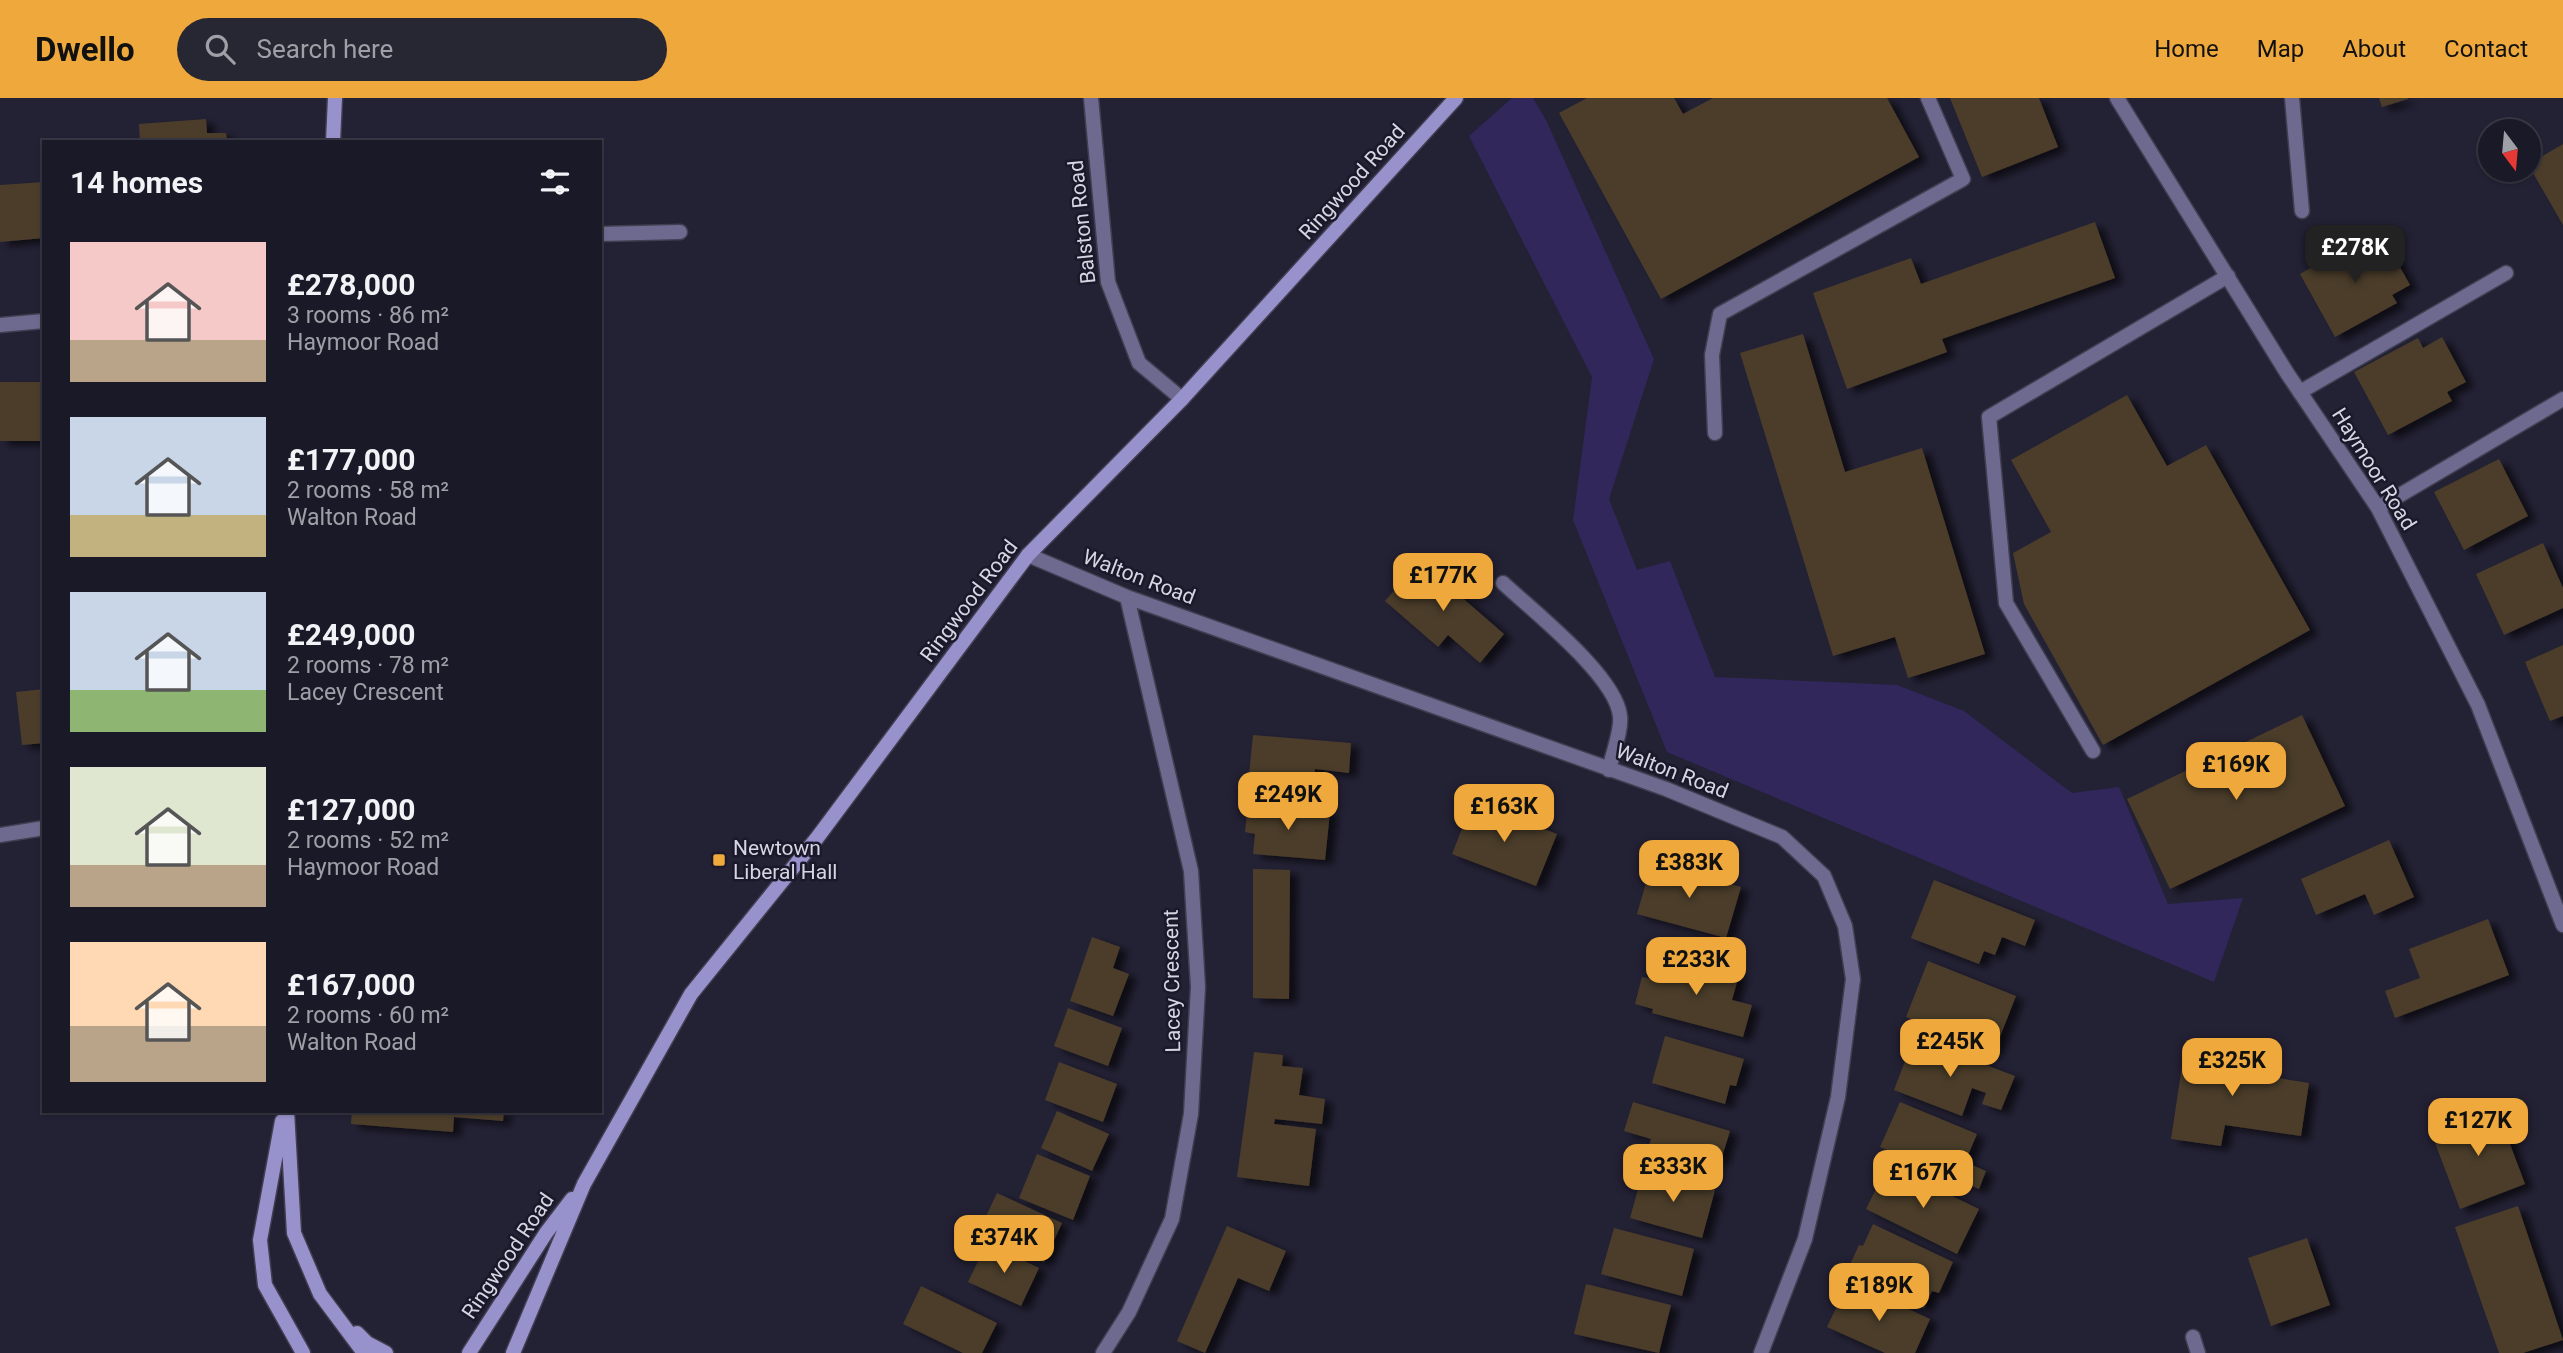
<!DOCTYPE html>
<html lang="en">
<head>
<meta charset="utf-8">
<style>
	:root { --surface:#1a1927; --page:#272633; --text:#f1f3f6; --muted:#9fa0a7; --line:#383844; --accent:#eea83c }
	body { margin:0; font-family:Roboto,sans-serif; background:var(--page); color:var(--text); height:100vh; display:flex; flex-direction:column; font-size:26px; white-space:nowrap }
	* { box-sizing:border-box; margin:0 }
	p { font-size:23px; color:var(--muted) }
	.icon { flex:none; width:38px; height:38px; fill:none; stroke:currentColor; stroke-width:2; stroke-linecap:round; stroke-linejoin:round }
	.map { position:relative; flex:1; overflow:hidden }
	.panel { position:absolute; left:42px; top:42px; width:560px; height:973px; display:flex; flex-direction:column; background:var(--surface); border-radius:0px; box-shadow:0 2px 5px #0004,0 0 0 2px var(--line) }
	.panel>* { flex:none }
	.needle { width:46px; rotate:164deg }
	.controls { position:absolute; left:2478px; top:21px; display:grid; gap:14px }
	.controls a { display:grid; place-items:center; width:63px; height:63px; border-radius:50%; background:var(--surface); box-shadow:0 2px 5px #0004,0 0 0 2px var(--line); font-size:35px }
	.price { position:absolute; translate:-50% -60px; padding:0 16px; border-radius:14px; background:var(--accent); color:#111; font-size:23px; line-height:46px; filter:drop-shadow(0 2px 4px #0008) }
	.price::after { content:''; position:absolute; left:50%; top:42px; width:21px; height:16px; margin-left:-10px; background:inherit; clip-path:polygon(0 0,100% 0,50% 100%) }
	.price.current { background:#222; color:#fff }
	ul { padding:0; list-style:none }
	li { display:flex; align-items:center; gap:21px; height:175px; padding:0 28px }
	li span { display:grid; place-items:center; flex:none; width:196px; height:140px; border-radius:0px; color:#555 }
	li>.icon { margin-inline-start:auto }
	span .icon { width:84px; height:84px; fill:#fffc; stroke-width:1 }
	li b { font-size:30px }
	h2 { display:flex; justify-content:space-between; align-items:center; height:84px; padding:0 28px; font-size:30px }
	header { display:flex; align-items:center; gap:42px; box-sizing:border-box; height:98px; padding:0 35px; background:var(--accent); color:#111 }
	header strong { font-size:33px }
	nav { display:flex; gap:38px; margin-inline-start:auto; font-size:24px }
	.search { width:490px; height:63px; background:var(--page); display:flex; align-items:center; gap:18px; box-sizing:border-box; padding:0 24px; border-radius:38px; color:var(--muted); font-size:26px }
	.map>svg:first-child { display:block }
	.green { fill:#31275b }
	.building { fill:#4b3d2b; filter:url(#shadow) }
	.lines { fill:none; stroke-linecap:round; stroke-linejoin:round }
	.service-casing { stroke:#403e50; stroke-width:17 }
	.minor-casing { stroke:#403e50; stroke-width:17 }
	.secondary-casing { stroke:#403e50; stroke-width:17 }
	.service { stroke:#6e6a8f; stroke-width:14 }
	.minor { stroke:#6e6a8f; stroke-width:14 }
	.secondary { stroke:#9892cc; stroke-width:14 }
	.poi-dot { fill:#eea83c; stroke:#1a182a; stroke-width:2.5 }
	.labels { text-anchor:middle; stroke-width:5; stroke-linejoin:round; paint-order:stroke }
	.street-label { font-size:21px; fill:#d6d6e3; stroke:#1a182a }
	.poi-label { font-size:21px; fill:#d6d6e3; stroke:#1a182a; text-anchor:start }
</style>
</head>
<body>
<header>
<strong>Dwello</strong>
<div class="search"><svg class="icon" aria-label="search" viewBox="0 0 24 24"><circle cx="10" cy="10" r="6"/><path d="M15 15l6 6"/></svg>Search here</div>
<nav><a>Home</a><a>Map</a><a>About</a><a>Contact</a></nav>
</header>
<div class="map">
<svg width="2563" height="1255" viewBox="0 0 2563 1255">
	<defs>
		<filter id="shadow"><feDropShadow dx="8" dy="4.5" stdDeviation="3.5" flood-color="#0009"/></filter>
	</defs>
	<rect width="100%" height="100%" fill="#232134"/>
	<path class="green" d="M1512 0H1533L1546 22 1654 261 1609 401 1637 472 1670 463 1715 579 1897 587 1964 613 2072 695 2119 689 2168 806 2243 800 2214 884 1667 654 1573 422 1592 279 1469 38Z"/>
	<path class="building" d="M1587 0H1674L1683 16 1713 0H1887L1919 59 1661 201 1559 15Z
		M1950 0H2039L2058 49 1982 79Z
		M2379 0H2408V1L2382 9Z
		M206 21 207 35H226L227 44H140L139 26Z
		M2563 46V127L2529 68V66Z
		M44 84V140L0 144V87Z
		M2095 124 2115 180 1942 241 1947 254 1847 291 1813 195 1911 160 1921 186Z
		M2361 141 2367 152 2385 142 2410 187 2392 197 2397 205 2335 239 2300 176Z
		M1803 236 1845 374 1922 350 1985 556 1908 580 1895 539 1833 558 1740 255Z
		M2442 239 2466 284 2447 294 2452 303 2388 337 2354 274 2418 240 2423 250Z
		M0 284H44V343H0Z
		M2127 297 2167 368 2206 347 2310 532 2103 647 2024 506 2013 455 2051 434 2011 362Z
		M2499 361 2528 418 2464 452 2434 394Z
		M2543 445 2563 490V510L2504 537 2476 476Z
		M1420 463 1504 536 1480 565 1448 537 1438 549 1385 503Z
		M2563 547V618L2550 623 2525 564Z
		M44 591V645L22 647 16 594Z
		M2302 617 2345 708 2170 791 2127 701Z
		M1253 637 1351 645 1349 675 1315 671 1313 692 1248 687Z
		M1473 703 1557 736 1536 788 1452 756Z
		M1248 706 1330 714 1325 762 1253 756 1255 736 1245 734Z
		M2389 742 2414 799 2374 817 2365 796 2316 817 2301 781Z
		M1652 764 1741 789 1726 840 1637 816Z
		M1253 771 1290 772 1289 901 1253 900Z
		M1934 782 2035 822 2025 848 2002 839 1995 857 1984 853 1979 866 1911 840Z
		M2488 821 2509 877 2395 920 2385 893 2420 880 2409 851Z
		M1092 839 1120 849 1113 870 1129 876 1113 918 1070 903Z
		M1667 858 1739 877 1732 902 1752 907 1743 939 1652 915 1653 911 1635 906 1642 879 1661 883Z
		M1928 863 2016 898 1994 954 1906 919Z
		M1068 910 1122 930 1108 968 1054 948Z
		M1665 938 1744 961 1736 988 1730 987 1725 1006 1652 985Z
		M1914 940 2015 978 2001 1012 1982 1006 1986 995 1972 990 1962 1018 1894 992Z
		M2186 942 2236 950 2233 973 2309 985 2301 1038 2225 1027 2221 1048 2171 1041Z
		M1254 954 1283 957 1282 968 1303 970 1299 997 1325 1001 1322 1026 1275 1021 1274 1026 1316 1031 1309 1088 1237 1079Z
		M1059 964 1117 986 1103 1024 1045 1002Z
		M1633 1004 1730 1033 1721 1062 1716 1060 1711 1076 1646 1057 1651 1041 1624 1033Z
		M1900 1004 1977 1036 1965 1064 1986 1073 1979 1091 1880 1049Z
		M2496 1009 2525 1086 2460 1111 2431 1034Z
		M352 1013H504L503 1023 454 1019 453 1034 351 1026Z
		M1057 1013 1109 1036 1092 1073 1041 1050Z
		M1037 1056 1090 1078 1073 1122 1019 1100Z
		M1892 1069 1979 1111 1957 1156 1866 1111 1877 1089 1881 1091Z
		M1643 1073 1715 1092 1702 1140 1630 1120Z
		M997 1095 1062 1125 1044 1164 978 1135Z
		M2518 1108 2563 1242 2523 1255H2499L2455 1129Z
		M1873 1126 1953 1164 1939 1195 1932 1193 1924 1210 1847 1173 1859 1147 1863 1148Z
		M1227 1128 1286 1153 1269 1193 1238 1180 1205 1255 1177 1243Z
		M1614 1130 1694 1151 1682 1198 1601 1176Z
		M2307 1140 2330 1207 2271 1228 2248 1160Z
		M987 1145 1039 1170 1021 1208 968 1184Z
		M1586 1186 1671 1207 1659 1255 1574 1236Z
		M1854 1186 1930 1221 1915 1255H1885L1827 1229 1839 1204 1844 1206Z
		M921 1188 997 1225 982 1255H963L903 1226Z"/>
	<g class="lines">
		<g class="service-casing">
			<path id="service" d="M2292 0 2302 113
				M600 136 680 134
				M2300 294 2506 175
				M1715 335 1712 257 1720 216 1963 81 1928 0
				M1503 485C1533 513 1616 578 1620 618 1622 632 1612 657 1609 672
				M2093 653 2006 505 1989 319 2228 178"/>
		</g>
		<g class="minor-casing">
			<path id="minor" d="M1091 0 1108 184 1139 265 1182 301
				M2117 0 2287 275 2378 410 2478 607 2563 827
				M0 227 44 223
				M2378 410 2563 301
				M1028 457 1127 499 1666 691 1782 739 1824 778 1845 828 1853 881 1838 999 1805 1141 1761 1255
				M0 737 44 730
				M2193 1239 2198 1255
				M1103 1255 1129 1214 1172 1121 1191 1016 1198 889 1191 773 1127 499"/>
		</g>
		<g class="secondary-casing">
			<path id="secondary" d="M333 44 335 0
				M287 1013 294 1135 320 1196 364 1255
				M282 1023 260 1142 265 1187 303 1255
				M357 1235 367 1245 386 1255
				M469 1255 546 1135 572 1101
				M513 1255 584 1086 691 896 817 740 1028 457 1182 301 1456 0"/>
		</g>
		<use href="#service" class="service"/>
		<use href="#minor" class="minor"/>
		<use href="#secondary" class="secondary"/>
	</g>
	<rect class="poi-dot" x="712" y="755" width="14" height="14" rx="3.5"/>
	<g class="labels">
		<g class="street-label">
			<text transform="translate(1352 84) rotate(-48)" y="7">Ringwood Road</text>
			<text transform="translate(1082 124) rotate(-96)" y="7">Balston Road</text>
			<text transform="translate(2374 371) rotate(58)" y="7">Haymoor Road</text>
			<text transform="translate(1139 479) rotate(21)" y="7">Walton Road</text>
			<text transform="translate(969 503) rotate(-53)" y="7">Ringwood Road</text>
			<text transform="translate(1672 673) rotate(21)" y="7">Walton Road</text>
			<text transform="translate(1172 883) rotate(-91)" y="7">Lacey Crescent</text>
			<text transform="translate(508 1158) rotate(-56)" y="7">Ringwood Road</text>
		</g>
		<g class="poi-label">
			<text x="733" y="757">Newtown<tspan x="733" dy="24">Liberal Hall</tspan></text>
		</g>
	</g>
</svg>
<div class="controls">
<a><svg class="needle" viewBox="-14 -14 28 28"><path d="M0-13l5 13h-10z" fill="#e53935"/><path d="M0 13l5-13h-10z" fill="#9fa0a7"/></svg></a>
</div>
<b class="price current" style="left:2355px;top:187px">£278K</b>
<b class="price" style="left:1443px;top:515px">£177K</b>
<b class="price" style="left:2236px;top:704px">£169K</b>
<b class="price" style="left:1288px;top:734px">£249K</b>
<b class="price" style="left:1504px;top:746px">£163K</b>
<b class="price" style="left:1689px;top:802px">£383K</b>
<b class="price" style="left:1696px;top:899px">£233K</b>
<b class="price" style="left:1950px;top:981px">£245K</b>
<b class="price" style="left:2232px;top:1000px">£325K</b>
<b class="price" style="left:2478px;top:1060px">£127K</b>
<b class="price" style="left:1673px;top:1106px">£333K</b>
<b class="price" style="left:1923px;top:1112px">£167K</b>
<b class="price" style="left:1004px;top:1177px">£374K</b>
<b class="price" style="left:1879px;top:1225px">£189K</b>
<section class="panel">
<h2>14 homes<svg class="icon" aria-label="filters" viewBox="0 0 24 24"><path d="M4 7h16M4 17h16"/><circle cx="9" cy="7" r="2"/><circle cx="15" cy="17" r="2"/></svg></h2>
<ul>
<li><span style="background:linear-gradient(#f6c9c9 70%,#b9a48a 0)"><svg class="icon" aria-label="home" viewBox="0 0 24 24"><path d="M3 11l9-7 9 7M6 9v11h12V9"/></svg></span><div><b>£278,000</b><p>3 rooms · 86 m²</p><p>Haymoor Road</p></div></li>
<li><span style="background:linear-gradient(#c9d6e8 70%,#c2b280 0)"><svg class="icon" aria-label="home" viewBox="0 0 24 24"><path d="M3 11l9-7 9 7M6 9v11h12V9"/></svg></span><div><b>£177,000</b><p>2 rooms · 58 m²</p><p>Walton Road</p></div></li>
<li><span style="background:linear-gradient(#c9d6e8 70%,#8fb573 0)"><svg class="icon" aria-label="home" viewBox="0 0 24 24"><path d="M3 11l9-7 9 7M6 9v11h12V9"/></svg></span><div><b>£249,000</b><p>2 rooms · 78 m²</p><p>Lacey Crescent</p></div></li>
<li><span style="background:linear-gradient(#dfe7d0 70%,#b9a48a 0)"><svg class="icon" aria-label="home" viewBox="0 0 24 24"><path d="M3 11l9-7 9 7M6 9v11h12V9"/></svg></span><div><b>£127,000</b><p>2 rooms · 52 m²</p><p>Haymoor Road</p></div></li>
<li><span style="background:linear-gradient(#ffd9b3 60%,#b9a48a 0)"><svg class="icon" aria-label="home" viewBox="0 0 24 24"><path d="M3 11l9-7 9 7M6 9v11h12V9"/></svg></span><div><b>£167,000</b><p>2 rooms · 60 m²</p><p>Walton Road</p></div></li>
</ul>
</section>
</div>
</body>
</html>
